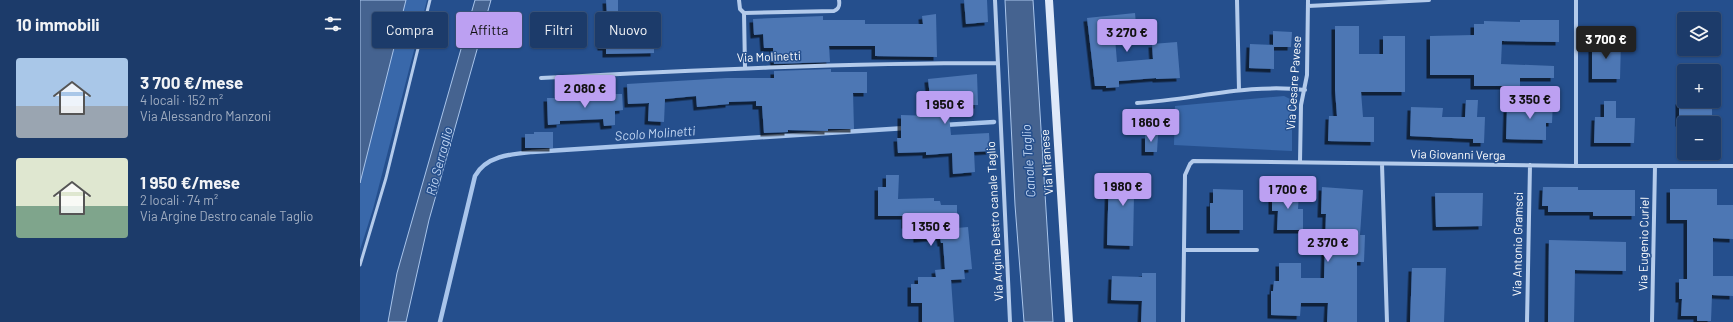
<!DOCTYPE html>
<html lang="it">
<head>
<meta charset="utf-8">
<style>
	:root { --surface:#1c3b6a; --page:#254270; --text:#f1f3f6; --muted:#a0adc1; --line:#3a557e; --accent:#bca0f2 }
	body { margin:0; font-family:Barlow,sans-serif; background:var(--page); color:var(--text); height:100vh; display:flex; flex-direction:column; font-size:15px; white-space:nowrap }
	* { box-sizing:border-box; margin:0 }
	p { font-size:13px; color:var(--muted) }
	.icon { flex:none; width:22px; height:22px; fill:none; stroke:currentColor; stroke-width:2; stroke-linecap:round; stroke-linejoin:round }
	.map { position:relative; flex:1; overflow:hidden }
	.panel { display:flex; flex-direction:column; background:var(--surface); width:360px }
	.panel>* { flex:none }
	.banner { position:absolute; left:12px; top:12px; width:380px; height:36px; display:flex; gap:8px }
	.controls { position:absolute; left:1317px; top:12px; display:grid; gap:8px }
	.controls a { display:grid; place-items:center; width:44px; height:44px; border-radius:4px; background:var(--surface); box-shadow:0 1px 3px #0004,0 0 0 1px var(--line); font-size:20px }
	.price { position:absolute; translate:-50% -34px; padding:0 9px; border-radius:4px; background:var(--accent); color:#111; font-size:13px; line-height:26px; filter:drop-shadow(0 1px 2px #0008) }
	.price::after { content:''; position:absolute; left:50%; top:24px; width:12px; height:9px; margin-left:-6px; background:inherit; clip-path:polygon(0 0,100% 0,50% 100%) }
	.price.on { background:#222; color:#fff }
	ul { padding:0; list-style:none }
	li { display:flex; align-items:center; gap:12px; height:100px; padding:0 16px }
	li span { display:grid; place-items:center; flex:none; width:112px; height:80px; border-radius:4px; color:#555 }
	li>.icon { margin-inline-start:auto }
	span .icon { width:48px; height:48px; fill:#fffc; stroke-width:1 }
	li b { font-size:17px }
	h2 { display:flex; justify-content:space-between; align-items:center; height:48px; padding:0 16px; font-size:17px }
	.chip { padding:0 14px; border-radius:4px; background:var(--surface); box-shadow:0 1px 3px #0004,0 0 0 1px var(--line); font-size:14px; line-height:36px }
	.chip.on { background:var(--accent); color:#111 }
	main { display:flex; flex:1; min-height:0 }
	.map>svg:first-child { display:block }
	.green { fill:#3968aa }
	.water { fill:#456390; stroke:#a9c5eb }
	.lines { fill:none; stroke-linecap:round; stroke-linejoin:round }
	.stream { stroke:#a9c5eb; stroke-width:4.5 }
	.building { fill:#4d77b4; filter:url(#shadow) }
	.lane { stroke:#b4cbeb; stroke-width:3 }
	.street { stroke:#b4cbeb; stroke-width:4 }
	.secondary { stroke:#dfe9f9; stroke-width:8 }
	.labels { text-anchor:middle; stroke-width:3; stroke-linejoin:round; paint-order:stroke }
	.street-label { font-size:12px; fill:#fff; stroke:#254f8d }
	.water-label { font-size:13px; font-style:italic; fill:#c0d5f2; stroke:#254f8d }
</style>
</head>
<body>
<main>
<section class="panel">
<h2>10 immobili<svg class="icon" aria-label="filters" viewBox="0 0 24 24"><path d="M4 7h16M4 17h16"/><circle cx="9" cy="7" r="2"/><circle cx="15" cy="17" r="2"/></svg></h2>
<ul>
<li><span style="background:linear-gradient(#a9c7e8 60%,#9aa5b1 0)"><svg class="icon" aria-label="home" viewBox="0 0 24 24"><path d="M3 11l9-7 9 7M6 9v11h12V9"/></svg></span><div><b>3 700 €/mese</b><p>4 locali · 152 m²</p><p>Via Alessandro Manzoni</p></div></li>
<li><span style="background:linear-gradient(#dfe7d0 60%,#7fa58c 0)"><svg class="icon" aria-label="home" viewBox="0 0 24 24"><path d="M3 11l9-7 9 7M6 9v11h12V9"/></svg></span><div><b>1 950 €/mese</b><p>2 locali · 74 m²</p><p>Via Argine Destro canale Taglio</p></div></li>
</ul>
</section>
<div class="map">
<svg width="1373" height="322" viewBox="0 0 1373 322">
	<defs>
		<filter id="shadow"><feDropShadow dx="-3.5" dy="3.5" stdDeviation="0" flood-color="#0009"/></filter>
	</defs>
	<rect width="100%" height="100%" fill="#254f8d"/>
	<path class="green" d="M45 0H67L13 209 0 250V182Z
		M924 96 932 100V151L814 145 815 106Z"/>
	<path class="water" d="M0 0H46L0 183Z
		M115 0H131L69 220 46 322H28L37 273Z
		M645 0H673L693 322H664L655 205Z"/>
	<g class="lines">
		<path class="stream" d="M584 125 634 122
			M80 322 115 176C126 156 151 154 172 152L546 128"/>
	</g>
	<path class="building" d="M246 0H258V33L294 34V53L246 54V47H241L239 16 247 15Z
		M604 0H627L628 22 606 24Z
		M775 13 777 35 755 38 757 62 793 59 792 44 817 42 820 78 796 79V78L759 81V87L746 88V86H735L727 18Z
		M576 14 577 57 515 56V46H469L470 62 414 64 413 48H404L403 34 394 35 393 19 463 16V20H505V24H563L562 16Z
		M1160 20H1199V42L1142 41 1141 64 1194 66V78H1160V86H1114V75H1070V36L1114 35V24H1124V21L1160 22Z
		M975 26H999V54H1023V36H1045V92H1001L1003 117H1014V142L968 141 969 116H977L975 90Z
		M913 31 932 32 931 47H914V69L889 68 890 44 913 45Z
		M1232 40 1261 41 1260 79H1232Z
		M471 69V72H507V93H493L494 129H468V131L428 130V132L404 133 402 106H396V101L369 102V104L337 107 336 96 305 99 304 122 288 121 289 103 268 104 267 84 367 78H414V71Z
		M617 74 618 105H588L591 135 629 133 630 151 614 152 615 172 593 174 592 153 566 155V152L538 153 537 138H541V115L572 116 568 79Z
		M243 94H262L263 110 255 111V125L244 126 243 119 200 121V124L188 125 187 98H205V100L243 98Z
		M1161 99 1193 100 1192 123H1186V140L1146 139 1147 109H1161Z
		M1106 100H1118L1117 117H1125L1124 143H1113V139L1050 136 1051 107 1083 108 1082 117H1105Z
		M1244 101H1256V118H1275L1274 143H1234L1235 117H1244Z
		M1319 101H1352V123H1319Z
		M174 132H193V148H165V134H174Z
		M785 135H798L797 152H785Z
		M749 174 786 175 785 195H774L773 246 747 245Z
		M526 175H539L538 199 574 198V201H580L581 205H597V228L608 227 612 269 604 270 605 279 591 280 594 322H562V303H551V284H558V277H576L575 270 585 269 583 243H581L580 237 557 239 556 225H545V216H518V187H526Z
		M962 187 1003 190 1000 235H1005L1004 262H997V322H967L968 303H941L940 316 911 315V291H913L914 281H919V263H941V278H964L966 214H961Z
		M1183 187H1218V190H1275V216H1233V212H1188V206H1182Z
		M853 189 883 190V230H850V203H853Z
		M1310 189H1357V205H1373V239L1353 238V276H1373V296L1352 295 1351 321H1337V316H1321L1322 299H1319V279H1327V220H1310Z
		M912 190 939 191 938 209H943V230H917L918 211H912Z
		M1075 193H1123L1122 226 1076 227Z
		M1189 240 1266 242V271L1215 270 1214 322H1188Z
		M1052 268H1086L1084 322H1050Z
		M782 273H796V322H781L782 301 751 300 752 276 782 277Z"/>
	<g class="lines">
		<path class="lane" d="M0 265 26 178 70 0"/>
		<path class="street" d="M379 0 380 9 384 13 385 68
			M635 0 650 322
			M877 0 879 90
			M948 6 1069 0
			M384 13 474 11C479 9 480 6 479 0
			M181 78C333 70 485 63 637 63
			M777 103C833 100 888 83 945 90
			M940 162 941 105 947 75 948 0
			M1022 164 1027 322
			M1216 166V0
			M824 250H897
			M823 322 825 175 830 164 833 161 1216 166H1373
			M1167 322 1170 165
			M1292 322 1295 166"/>
		<path class="secondary" d="M689 0 709 322"/>
	</g>
	<g class="labels">
		<g class="street-label">
			<text transform="translate(409 57) rotate(-2)" y="4">Via Molinetti</text>
			<text transform="translate(934 83) rotate(-86)" y="4">Via Cesare Pavese</text>
			<text transform="translate(1098 155) rotate(1)" y="4">Via Giovanni Verga</text>
			<text transform="translate(687 162) rotate(-94)" y="4">Via Miranese</text>
			<text transform="translate(635 221) rotate(-93)" y="4">Via Argine Destro canale Taglio</text>
			<text transform="translate(1158 244) rotate(-89)" y="4">Via Antonio Gramsci</text>
			<text transform="translate(1284 244) rotate(-89)" y="4">Via Eugenio Curiel</text>
		</g>
		<g class="water-label">
			<text transform="translate(295 133) rotate(-4)" y="5">Scolo Molinetti</text>
			<text transform="translate(79 161) rotate(-75)" y="5">Rio Serraglio</text>
			<text transform="translate(668 161) rotate(-94)" y="5">Canale Taglio</text>
		</g>
	</g>
</svg>
<div class="controls">
<a><svg class="icon" aria-label="layers" viewBox="0 0 24 24"><path d="M12 4l9 5-9 5-9-5zM3 14l9 5 9-5"/></svg></a>
<a>+</a>
<a>−</a>
</div>
<b class="price" style="left:767px;top:53px">3 270 €</b>
<b class="price on" style="left:1246px;top:60px">3 700 €</b>
<b class="price" style="left:225px;top:109px">2 080 €</b>
<b class="price" style="left:1170px;top:120px">3 350 €</b>
<b class="price" style="left:585px;top:125px">1 950 €</b>
<b class="price" style="left:791px;top:143px">1 860 €</b>
<b class="price" style="left:763px;top:207px">1 980 €</b>
<b class="price" style="left:928px;top:210px">1 700 €</b>
<b class="price" style="left:571px;top:247px">1 350 €</b>
<b class="price" style="left:968px;top:263px">2 370 €</b>
<div class="banner">
<a class="chip">Compra</a>
<a class="chip on">Affitta</a>
<a class="chip">Filtri</a>
<a class="chip">Nuovo</a>
</div>
</div>
</main>
</body>
</html>
